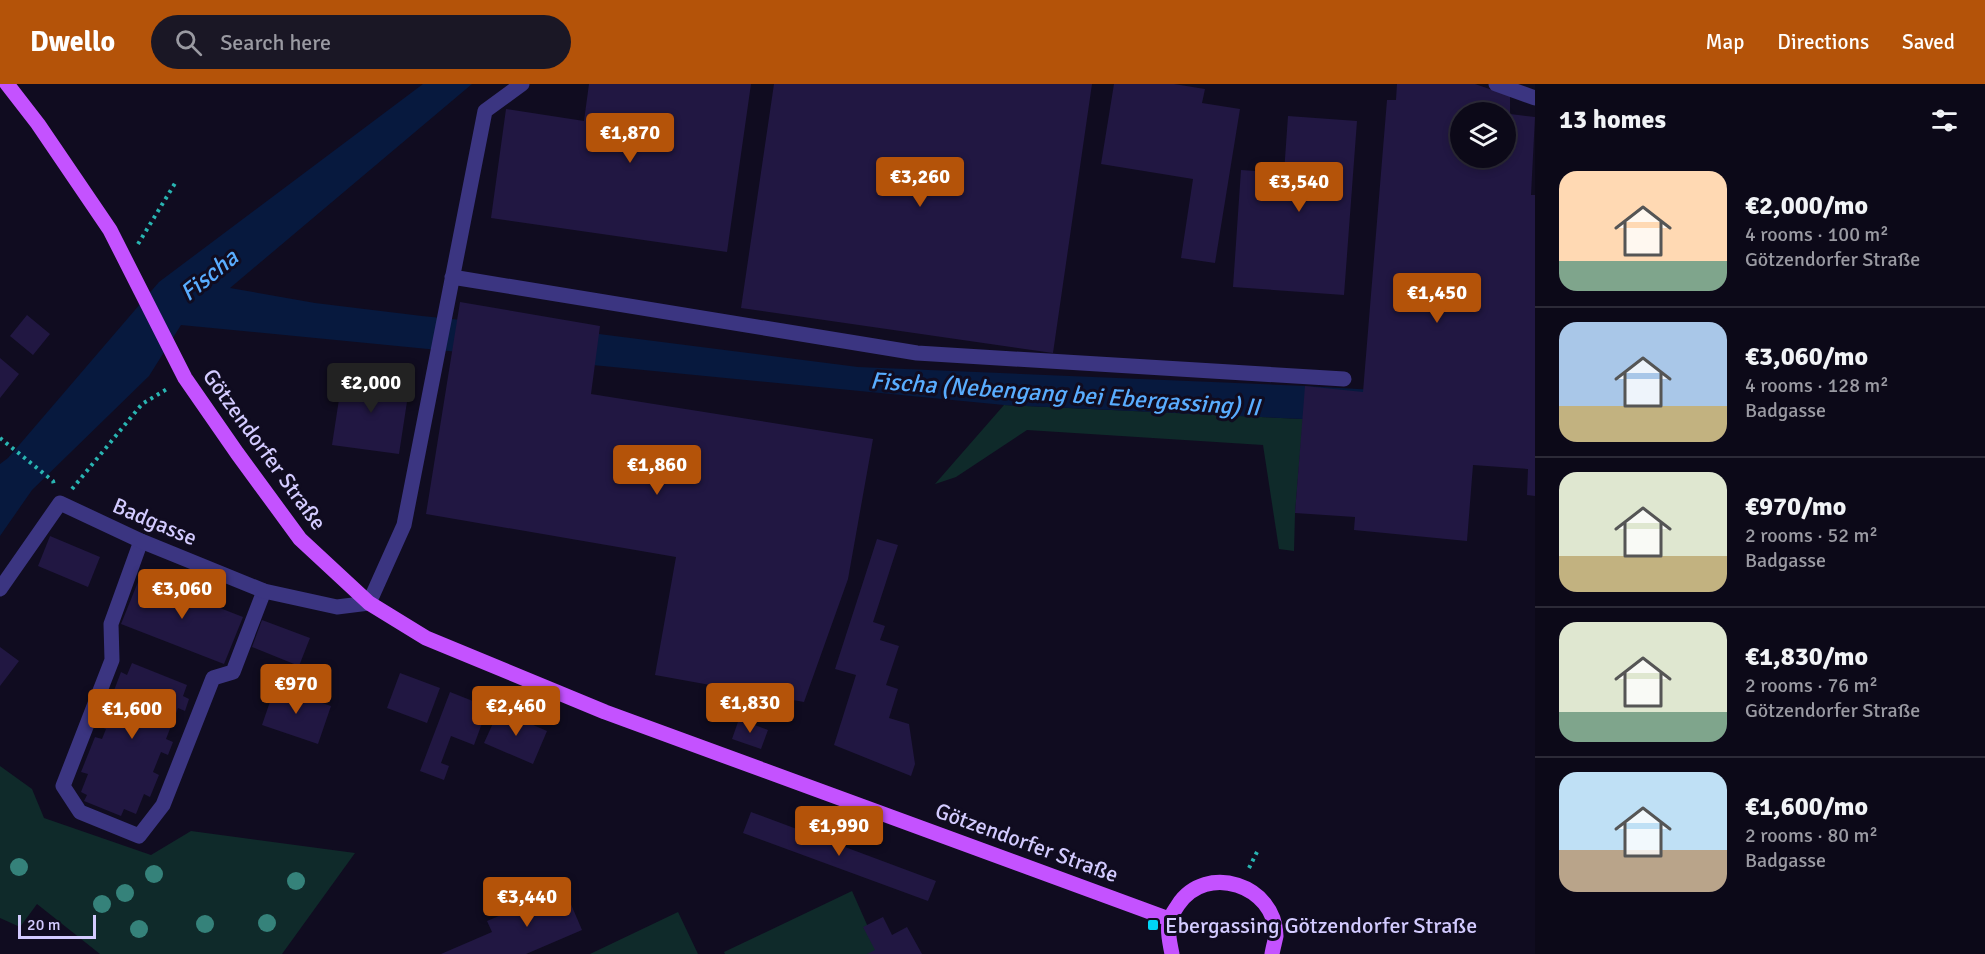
<!DOCTYPE html>
<html lang="en">
<head>
<meta charset="utf-8">
<style>
	:root { --surface:#0c0918; --page:#1a1725; --text:#f1f3f6; --muted:#9a9aa2; --line:#2c2a37; --accent:#b45309 }
	body { margin:0; font-family:Signika,sans-serif; background:var(--page); color:var(--text); height:100vh; display:flex; flex-direction:column; font-size:22px; white-space:nowrap }
	* { box-sizing:border-box; margin:0 }
	p { font-size:20px; color:var(--muted) }
	.icon { flex:none; width:33px; height:33px; fill:none; stroke:currentColor; stroke-width:2; stroke-linecap:round; stroke-linejoin:round }
	.map { position:relative; flex:1; overflow:hidden }
	.details { display:flex; flex-direction:column; background:var(--surface); width:450px }
	.details>* { flex:none }
	.controls { position:absolute; left:1450px; top:18px; display:grid; gap:12px }
	.controls a { display:grid; place-items:center; width:66px; height:66px; border-radius:50%; background:var(--surface); box-shadow:0 3px 9px #0003,0 0 0 2px var(--line); font-size:30px }
	.scale { position:absolute; left:18px; bottom:15px; width:78px; box-sizing:border-box; padding-left:6px; border:3px solid #d3cbff; border-top:0; font-size:16px; line-height:21px; white-space:nowrap; color:#d3cbff; -webkit-text-stroke:4px #100c20; paint-order:stroke }
	.price { position:absolute; translate:-50% -51px; padding:0 14px; border-radius:6px; background:var(--accent); color:#fff; font-size:20px; line-height:39px; filter:drop-shadow(0 2px 3px #0008) }
	.price::after { content:''; position:absolute; left:50%; top:36px; width:18px; height:14px; margin-left:-9px; background:inherit; clip-path:polygon(0 0,100% 0,50% 100%) }
	.price.current { background:#222; color:#fff }
	ul { padding:0; list-style:none }
	li { display:flex; align-items:center; gap:18px; height:150px; padding:0 24px }
	li+li { border-top:2px solid var(--line) }
	li span { display:grid; place-items:center; flex:none; width:168px; height:120px; border-radius:18px; color:#555 }
	li>.icon { margin-inline-start:auto }
	span .icon { width:72px; height:72px; fill:#fffc; stroke-width:1 }
	li b { font-size:26px }
	h2 { display:flex; justify-content:space-between; align-items:center; height:72px; padding:0 24px; font-size:26px }
	header { display:flex; align-items:center; gap:36px; box-sizing:border-box; height:84px; padding:0 30px; background:var(--accent); color:#fff }
	header strong { font-size:28px }
	nav { display:flex; gap:33px; margin-inline-start:auto; font-size:21px }
	.search { width:420px; height:54px; background:var(--page); display:flex; align-items:center; gap:15px; box-sizing:border-box; padding:0 21px; border-radius:33px; color:var(--muted); font-size:22px }
	main { display:flex; flex:1; min-height:0 }
	.map>svg:first-child { display:block }
	.green { fill:#0f2a2a }
	.water { fill:#07193e }
	.building { fill:#211742; fill-rule:evenodd }
	.lines { fill:none; stroke-linecap:round; stroke-linejoin:round }
	.path { stroke:#29b5b2; stroke-width:4; stroke-dasharray:3 4.5; stroke-linecap:butt }
	.lane { stroke:#3b3581; stroke-width:15 }
	.street { stroke:#3b3581; stroke-width:15 }
	.primary { stroke:#c452ff; stroke-width:15 }
	.tree { fill:#35827a }
	.poi-dot { fill:#00d5f6; stroke:#100c20; stroke-width:2 }
	.labels { text-anchor:middle; stroke-width:6; stroke-linejoin:round; paint-order:stroke }
	.street-label { font-size:22px; fill:#d3cbff; stroke:#100c20 }
	.poi-label { font-size:22px; fill:#d3cbff; stroke:#100c20; text-anchor:start }
	.water-label { font-size:24px; font-style:italic; fill:#59adff; stroke:#100c20 }
</style>
</head>
<body>
<header>
<strong>Dwello</strong>
<div class="search"><svg class="icon" aria-label="search" viewBox="0 0 24 24"><circle cx="10" cy="10" r="6"/><path d="M15 15l6 6"/></svg>Search here</div>
<nav><a>Map</a><a>Directions</a><a>Saved</a></nav>
</header>
<main>
<div class="map">
<svg width="1535" height="870" viewBox="0 0 1535 870">
	<rect width="100%" height="100%" fill="#100c20"/>
	<path class="green" d="M1004 321 1303 335 1295 429 1294 467 1279 465 1263 361 1027 346 956 393 935 400Z
		M0 682 32 705 44 734 151 771 191 747 355 769 282 870H100L37 820 20 843 0 834Z
		M852 807 880 870H725L724 868Z
		M678 828 698 870H590Z"/>
	<path class="water" d="M423 0H472L230 204 315 219 422 232 599 250 858 283 1305 302 1535 315 1303 335 1004 321 181 241 149 292 32 406 0 452V380L8 374 159 198Z"/>
	<path class="building" d="M589 0H751L727 168 491 134 506 25 584 37Z
		M774 0H1092L1053 269 741 224Z
		M1114 0H1174L1205 5 1202 19 1240 25 1215 179 1181 174 1193 95 1101 80Z
		M1397 0H1475L1510 12V30L1535 33 1531 111H1535V412L1527 411 1528 385 1473 381 1467 457 1354 446 1355 433 1295 429 1305 302 1363 308 1387 16H1396ZM1461 28H1506V74H1461Z
		M1288 32 1357 37 1344 211 1233 203 1241 86 1284 89Z
		M460 218 600 242 591 310 873 355 848 495 804 618 655 591 676 473 426 430Z
		M27 231 50 250 33 271 10 252Z
		M0 274 19 290 0 314Z
		M343 289 410 298 399 370 332 361Z
		M50 452 100 473 88 503 38 482Z
		M877 455 898 461 873 538 885 542 880 556 899 562 886 601 898 605 889 634 909 640 915 680 911 692 834 661 856 591 835 585Z
		M140 493 243 533 224 580 121 540Z
		M262 536 310 554 299 582 252 563Z
		M0 563 19 577 0 602Z
		M132 579 187 601 183 612 189 615 185 627 178 624 166 655 173 658 168 671 161 668 153 688 159 691 150 713 144 710 136 730 124 725 121 732 84 717 87 711 81 708 88 690 81 688 95 653 102 655 106 645 98 642 107 621 114 624 119 612 113 609 121 588 127 591Z
		M400 589 440 604 427 639 387 624Z
		M275 603 331 622 318 660 262 641Z
		M450 608 488 623 474 661 451 652 441 679 449 682 444 696 420 687Z
		M499 626 547 647 533 680 484 659Z
		M739 635 768 646 761 665 732 655Z
		M751 728 936 797 928 817 743 749Z
		M564 804 582 846 526 870H441L492 848 487 837Z
		M883 833 892 851 907 843 922 870H867L875 866 863 843Z"/>
	<g class="lines">
		<path class="path" d="M138 160 177 96
			M0 354 53 397 54 401
			M72 405 142 320 167 305
			M1249 784 1257 768"/>
		<path class="lane" d="M1496 0 1535 14
			M452 193 917 269 1344 295
			M141 457 111 540 112 576 63 702 80 728 139 752 163 721 213 594 233 588 264 507
			M369 519 404 441 485 27 522 0"/>
		<path class="street" d="M0 505 60 419 141 457 264 507 337 523 369 519"/>
		<path class="primary" d="M7 0 38 40 110 146 185 294 237 369 300 455 369 519 426 554 605 628 1169 835
			M1172 870C1170 859 1167 849 1169 838 1170 832 1175 826 1178 821 1206 778 1276 801 1276 852 1275 857 1273 864 1272 870"/>
	</g>
	<g class="tree">
		<circle cx="19" cy="783" r="9"/>
		<circle cx="154" cy="790" r="9"/>
		<circle cx="296" cy="797" r="9"/>
		<circle cx="125" cy="809" r="9"/>
		<circle cx="102" cy="820" r="9"/>
		<circle cx="267" cy="839" r="9"/>
		<circle cx="205" cy="840" r="9"/>
		<circle cx="139" cy="845" r="9"/>
	</g>
	<rect class="poi-dot" x="1147" y="835" width="12" height="12" rx="3"/>
	<g class="labels">
		<g class="street-label">
			<text transform="translate(265 365) rotate(54)" y="8">Götzendorfer Straße</text>
			<text transform="translate(155 437) rotate(23)" y="8">Badgasse</text>
			<text transform="translate(1027 758) rotate(20)" y="8">Götzendorfer Straße</text>
		</g>
		<g class="poi-label">
			<text x="1165" y="849">Ebergassing Götzendorfer Straße</text>
		</g>
		<g class="water-label">
			<text transform="translate(209 191) rotate(-39)" y="8">Fischa</text>
			<text transform="translate(1065 310) rotate(4)" y="8">Fischa (Nebengang bei Ebergassing) II</text>
		</g>
	</g>
</svg>
<div class="controls">
<a><svg class="icon" aria-label="layers" viewBox="0 0 24 24"><path d="M12 4l9 5-9 5-9-5zM3 14l9 5 9-5"/></svg></a>
</div>
<div class="scale">20 m</div>
<b class="price" style="left:630px;top:80px">€1,870</b>
<b class="price" style="left:920px;top:124px">€3,260</b>
<b class="price" style="left:1299px;top:129px">€3,540</b>
<b class="price" style="left:1437px;top:240px">€1,450</b>
<b class="price current" style="left:371px;top:330px">€2,000</b>
<b class="price" style="left:657px;top:412px">€1,860</b>
<b class="price" style="left:182px;top:536px">€3,060</b>
<b class="price" style="left:296px;top:631px">€970</b>
<b class="price" style="left:750px;top:650px">€1,830</b>
<b class="price" style="left:516px;top:653px">€2,460</b>
<b class="price" style="left:132px;top:656px">€1,600</b>
<b class="price" style="left:839px;top:773px">€1,990</b>
<b class="price" style="left:527px;top:844px">€3,440</b>
</div>
<section class="details">
<h2>13 homes<svg class="icon" aria-label="filters" viewBox="0 0 24 24"><path d="M4 7h16M4 17h16"/><circle cx="9" cy="7" r="2"/><circle cx="15" cy="17" r="2"/></svg></h2>
<ul>
<li><span style="background:linear-gradient(#ffd9b3 75%,#7fa58c 0)"><svg class="icon" aria-label="home" viewBox="0 0 24 24"><path d="M3 11l9-7 9 7M6 9v11h12V9"/></svg></span><div><b>€2,000/mo</b><p>4 rooms · 100 m²</p><p>Götzendorfer Straße</p></div></li>
<li><span style="background:linear-gradient(#a9c7e8 70%,#c2b280 0)"><svg class="icon" aria-label="home" viewBox="0 0 24 24"><path d="M3 11l9-7 9 7M6 9v11h12V9"/></svg></span><div><b>€3,060/mo</b><p>4 rooms · 128 m²</p><p>Badgasse</p></div></li>
<li><span style="background:linear-gradient(#dfe7d0 70%,#c2b280 0)"><svg class="icon" aria-label="home" viewBox="0 0 24 24"><path d="M3 11l9-7 9 7M6 9v11h12V9"/></svg></span><div><b>€970/mo</b><p>2 rooms · 52 m²</p><p>Badgasse</p></div></li>
<li><span style="background:linear-gradient(#dfe7d0 75%,#7fa58c 0)"><svg class="icon" aria-label="home" viewBox="0 0 24 24"><path d="M3 11l9-7 9 7M6 9v11h12V9"/></svg></span><div><b>€1,830/mo</b><p>2 rooms · 76 m²</p><p>Götzendorfer Straße</p></div></li>
<li><span style="background:linear-gradient(#bfe0f5 65%,#b9a48a 0)"><svg class="icon" aria-label="home" viewBox="0 0 24 24"><path d="M3 11l9-7 9 7M6 9v11h12V9"/></svg></span><div><b>€1,600/mo</b><p>2 rooms · 80 m²</p><p>Badgasse</p></div></li>
</ul>
</section>
</main>
</body>
</html>
